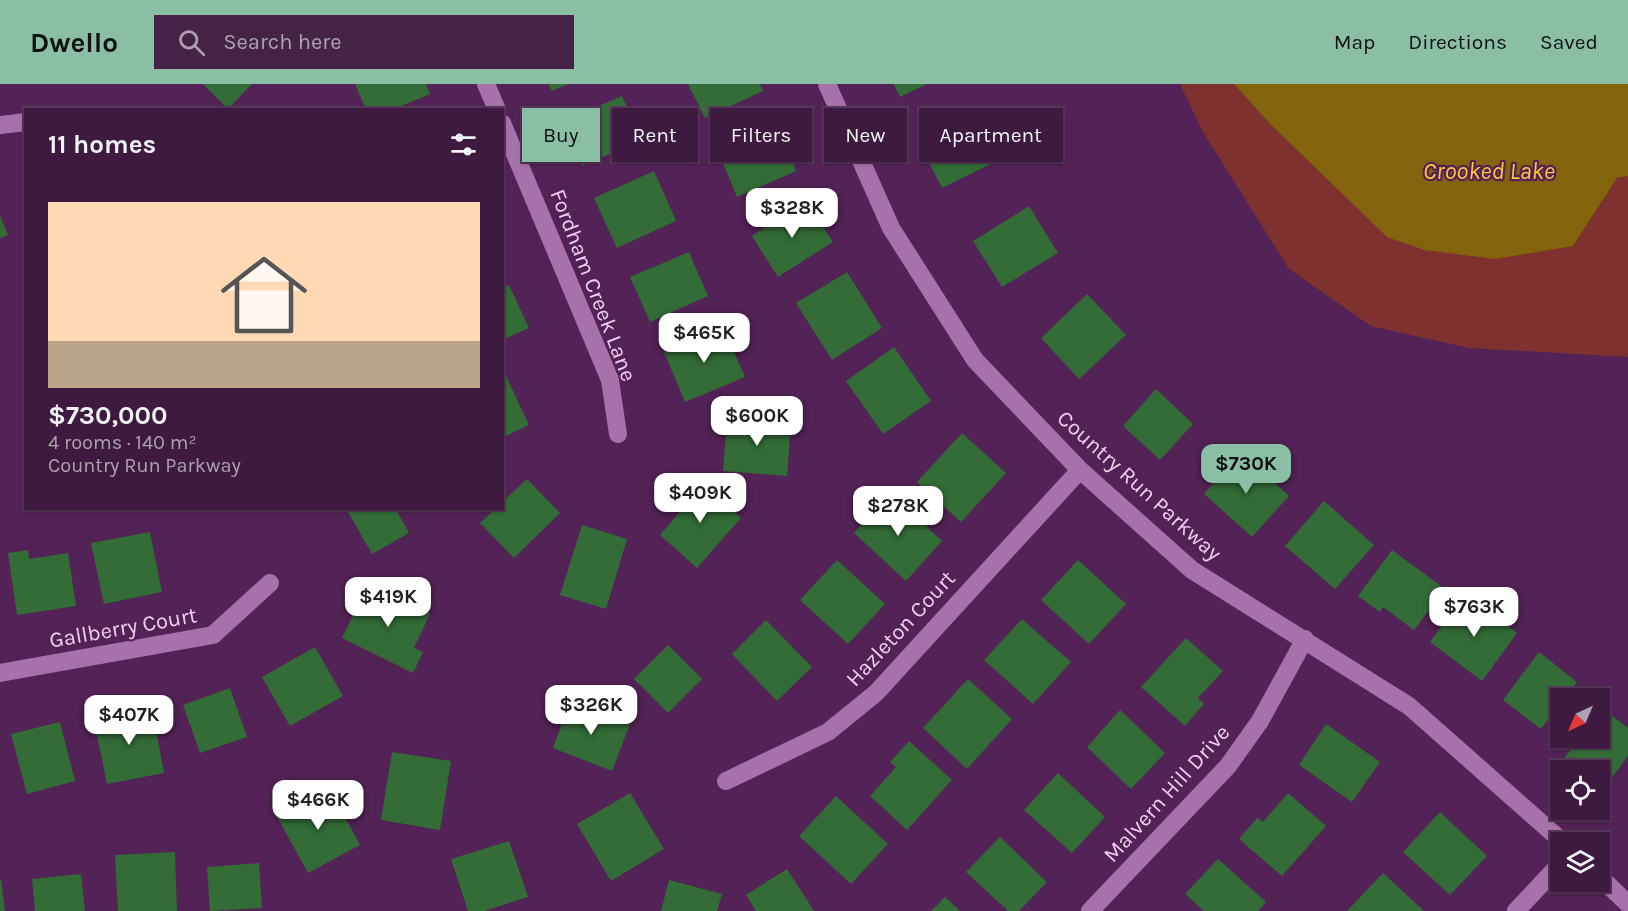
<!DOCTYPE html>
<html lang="en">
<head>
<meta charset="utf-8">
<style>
	:root { --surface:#3e1a40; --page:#452347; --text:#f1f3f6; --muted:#ada1b1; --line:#573859; --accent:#8abfa5 }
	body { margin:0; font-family:Karla,sans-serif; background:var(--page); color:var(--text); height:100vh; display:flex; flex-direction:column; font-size:22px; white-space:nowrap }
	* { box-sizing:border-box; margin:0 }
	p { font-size:20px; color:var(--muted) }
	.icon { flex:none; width:33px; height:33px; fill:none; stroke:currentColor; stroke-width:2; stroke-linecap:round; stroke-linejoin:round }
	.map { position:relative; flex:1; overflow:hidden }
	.sheet { position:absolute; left:24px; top:24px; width:480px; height:402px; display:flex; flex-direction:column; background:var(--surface); border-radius:0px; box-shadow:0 2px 4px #0004,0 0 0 2px var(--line) }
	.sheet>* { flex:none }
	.top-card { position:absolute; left:522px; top:24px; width:570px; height:54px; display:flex; gap:12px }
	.needle { width:39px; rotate:224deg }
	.buttons { position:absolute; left:1550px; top:604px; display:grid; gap:12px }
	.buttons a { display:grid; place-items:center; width:60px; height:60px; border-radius:0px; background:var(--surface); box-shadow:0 2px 4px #0004,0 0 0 2px var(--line); font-size:30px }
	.price { position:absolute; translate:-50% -51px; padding:0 14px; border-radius:12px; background:#fff; color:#222; font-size:20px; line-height:39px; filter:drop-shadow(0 2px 3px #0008) }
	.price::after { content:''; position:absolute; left:50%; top:36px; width:18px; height:14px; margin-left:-9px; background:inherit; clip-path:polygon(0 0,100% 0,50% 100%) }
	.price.on { background:var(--accent); color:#111 }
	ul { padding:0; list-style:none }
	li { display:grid; align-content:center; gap:12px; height:318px; padding:0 24px }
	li+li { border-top:2px solid var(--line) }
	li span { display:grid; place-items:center; height:186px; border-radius:0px; color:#555 }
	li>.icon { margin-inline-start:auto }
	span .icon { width:108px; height:108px; fill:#fffc; stroke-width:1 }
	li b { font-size:26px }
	h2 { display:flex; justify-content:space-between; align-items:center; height:72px; padding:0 24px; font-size:26px }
	.tag { padding:0 21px; border-radius:0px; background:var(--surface); box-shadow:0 2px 4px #0004,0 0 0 2px var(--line); font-size:21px; line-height:54px }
	.tag.on { background:var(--accent); color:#111 }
	header { display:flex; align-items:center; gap:36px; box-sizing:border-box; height:84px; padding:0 30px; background:var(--accent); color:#111 }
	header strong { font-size:28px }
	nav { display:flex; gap:33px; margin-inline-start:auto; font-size:21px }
	.search { width:420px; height:54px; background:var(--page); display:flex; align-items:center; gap:15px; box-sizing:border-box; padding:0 21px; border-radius:0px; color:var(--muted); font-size:22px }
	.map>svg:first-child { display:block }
	.green { fill:#7e312e }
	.water { fill:#83630b }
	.building { fill:#336c37 }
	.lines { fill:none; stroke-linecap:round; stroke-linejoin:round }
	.minor { stroke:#a771a9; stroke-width:18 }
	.labels { text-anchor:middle; stroke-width:4.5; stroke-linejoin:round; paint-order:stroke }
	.street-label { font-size:22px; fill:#edd0ed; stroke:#532256 }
	.water-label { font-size:24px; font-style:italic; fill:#fec63b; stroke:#532256 }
</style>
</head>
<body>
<header>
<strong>Dwello</strong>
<div class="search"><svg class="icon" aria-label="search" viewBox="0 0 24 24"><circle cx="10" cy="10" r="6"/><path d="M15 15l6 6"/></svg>Search here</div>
<nav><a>Map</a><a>Directions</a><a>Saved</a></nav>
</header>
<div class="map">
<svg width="1628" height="827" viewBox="0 0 1628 827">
	<rect width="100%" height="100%" fill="#532256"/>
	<path class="green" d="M1180 0H1234L1271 41 1386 152 1424 166 1573 162 1617 94 1628 92V273L1469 264 1371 242 1289 185 1203 48Z"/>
	<path class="water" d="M1234 0H1628V92L1617 94 1573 162 1495 175 1424 166 1387 153 1271 41Z"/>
	<path class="building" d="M203 0H252L228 25Z
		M355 0H426L430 10 392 26H366Z
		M548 0H568L552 7Z
		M688 0H760L763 7 705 34Z
		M894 0H927L900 13Z
		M622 12 642 56 582 82 562 38Z
		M979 31 1001 75 942 104 920 61Z
		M774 37 796 87 737 113 716 62Z
		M654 87 676 137 617 164 594 114Z
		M806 117 833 158 778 193 752 152Z
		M1029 122 1058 169 1002 203 973 157Z
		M0 132 8 151 0 154Z
		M689 168 708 212 650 238 630 193Z
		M847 188 882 244 832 276 796 219Z
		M509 201 529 244 502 256V204Z
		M1087 210 1126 251 1079 295 1041 254Z
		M723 242 745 293 685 318 664 268Z
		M894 263 931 317 883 350 846 297Z
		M506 292 529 341 502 354V294Z
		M1156 305 1193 340 1160 376 1123 342Z
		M727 334 791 338 787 392 723 387Z
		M962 349 1006 389 961 438 917 398Z
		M1241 368 1289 412 1252 453 1204 410Z
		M527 395 560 429 514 474 480 439 496 424H502V418Z
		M698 396 741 434 697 484 660 451 684 423 679 417Z
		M891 409 942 457 906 497 854 449Z
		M1324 417 1374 461 1335 505 1285 462Z
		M350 424H395L409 449 372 470 347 426Z
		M582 441 627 455 606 525 560 511Z
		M150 448 162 508 104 520 91 459Z
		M28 466 29 475 68 469 76 522 17 531 8 469Z
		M1392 466 1445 505 1414 546 1383 523 1380 528 1358 512Z
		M837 476 885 520 848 560 800 516Z
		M1078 476 1126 520 1089 560 1041 516Z
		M368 500 430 530 414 564 423 568 413 589 342 554Z
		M1465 510 1517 549 1482 597 1430 558Z
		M1022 535 1071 578 1033 620 984 576Z
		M766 536 812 583 777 617 732 570Z
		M1186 554 1223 587 1198 614 1204 620 1185 642 1141 603Z
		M668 561 702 595 668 629 634 595Z
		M315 563 343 612 290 642 262 593Z
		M1539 568 1577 598 1564 615H1560V620L1541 645 1503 616Z
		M968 595 1012 635 967 685 923 644Z
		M230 604 247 653 200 669 183 621Z
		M570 617 630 640 612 687 553 664Z
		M1602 624 1628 644V672L1603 706 1599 703V687H1578L1563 676 1580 654H1599V628Z
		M152 625 164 689 107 700 94 636Z
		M1120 626 1165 669 1131 705 1087 663Z
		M60 638 75 697 27 710 11 650Z
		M1326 640 1380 678 1352 718 1299 681Z
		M909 657 952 696 907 746 870 712 896 683 890 678Z
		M392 668 451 677 440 746 381 736Z
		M1058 689 1105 733 1072 769 1024 726Z
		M331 707 360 761 308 789 274 727 292 717 297 725Z
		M630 709 664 765 611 797 577 740Z
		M1288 709 1326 742 1282 792 1239 755 1257 734 1263 738Z
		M836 712 888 760 851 800 799 752Z
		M1440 728 1487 772 1450 811 1403 768Z
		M1000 753 1047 798 1019 827H1008L966 788Z
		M509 757 528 813 484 827H468L451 775Z
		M175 768 177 827H118L115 771Z
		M1218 775 1266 818 1258 827H1204L1185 810Z
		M259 779 262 824 210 827 207 783Z
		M787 785 814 827H756L746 811Z
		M1383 789 1424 827H1347Z
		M81 790 85 827H35L32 795Z
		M0 795H1L5 827H0Z
		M669 796 722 810 717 827H661Z
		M945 813 960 827H931Z"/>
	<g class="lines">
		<path class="minor" d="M486 0 497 26
			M827 0 891 144 975 276 1080 386 1192 486 1409 622 1564 759
			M502 39 610 296 618 350
			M0 41 26 38
			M0 589 213 551 270 499
			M726 697 828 648 876 609 1080 386
			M1599 792 1628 820
			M1090 827 1228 682 1260 637 1305 555
			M1516 827 1560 780"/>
	</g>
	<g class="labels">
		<g class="street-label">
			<text transform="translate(594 201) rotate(69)" y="8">Fordham Creek Lane</text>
			<text transform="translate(1140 401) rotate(42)" y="8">Country Run Parkway</text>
			<text transform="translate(123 543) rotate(-10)" y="8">Gallberry Court</text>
			<text transform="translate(900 544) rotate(-47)" y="8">Hazleton Court</text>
			<text transform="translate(1166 709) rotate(-48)" y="8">Malvern Hill Drive</text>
		</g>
		<g class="water-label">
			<text x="1489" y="95">Crooked Lake</text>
		</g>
	</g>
</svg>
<div class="buttons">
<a><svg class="needle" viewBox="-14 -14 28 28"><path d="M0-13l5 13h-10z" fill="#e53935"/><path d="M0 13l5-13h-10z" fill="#ada1b1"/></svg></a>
<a><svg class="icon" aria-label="locate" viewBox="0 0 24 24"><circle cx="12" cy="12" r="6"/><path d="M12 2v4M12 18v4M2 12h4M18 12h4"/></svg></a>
<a><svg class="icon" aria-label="layers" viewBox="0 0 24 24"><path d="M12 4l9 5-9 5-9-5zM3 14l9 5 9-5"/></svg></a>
</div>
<b class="price" style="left:792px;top:155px">$328K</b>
<b class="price" style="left:704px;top:280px">$465K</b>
<b class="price" style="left:757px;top:363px">$600K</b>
<b class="price on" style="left:1246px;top:411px">$730K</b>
<b class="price" style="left:700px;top:440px">$409K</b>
<b class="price" style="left:898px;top:453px">$278K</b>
<b class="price" style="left:388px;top:544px">$419K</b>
<b class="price" style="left:1474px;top:554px">$763K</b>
<b class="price" style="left:591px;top:652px">$326K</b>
<b class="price" style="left:129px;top:662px">$407K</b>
<b class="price" style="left:318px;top:747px">$466K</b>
<div class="top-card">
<a class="tag on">Buy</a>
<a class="tag">Rent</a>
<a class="tag">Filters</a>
<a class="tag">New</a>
<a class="tag">Apartment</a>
</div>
<section class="sheet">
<h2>11 homes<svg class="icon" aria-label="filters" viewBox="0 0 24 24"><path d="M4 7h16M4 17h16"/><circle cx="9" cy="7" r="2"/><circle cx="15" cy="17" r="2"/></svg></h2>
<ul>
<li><span style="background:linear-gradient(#ffd9b3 75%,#b9a48a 0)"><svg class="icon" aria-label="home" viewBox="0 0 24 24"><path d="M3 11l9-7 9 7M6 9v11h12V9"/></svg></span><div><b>$730,000</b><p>4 rooms · 140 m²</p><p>Country Run Parkway</p></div></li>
</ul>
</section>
</div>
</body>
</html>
